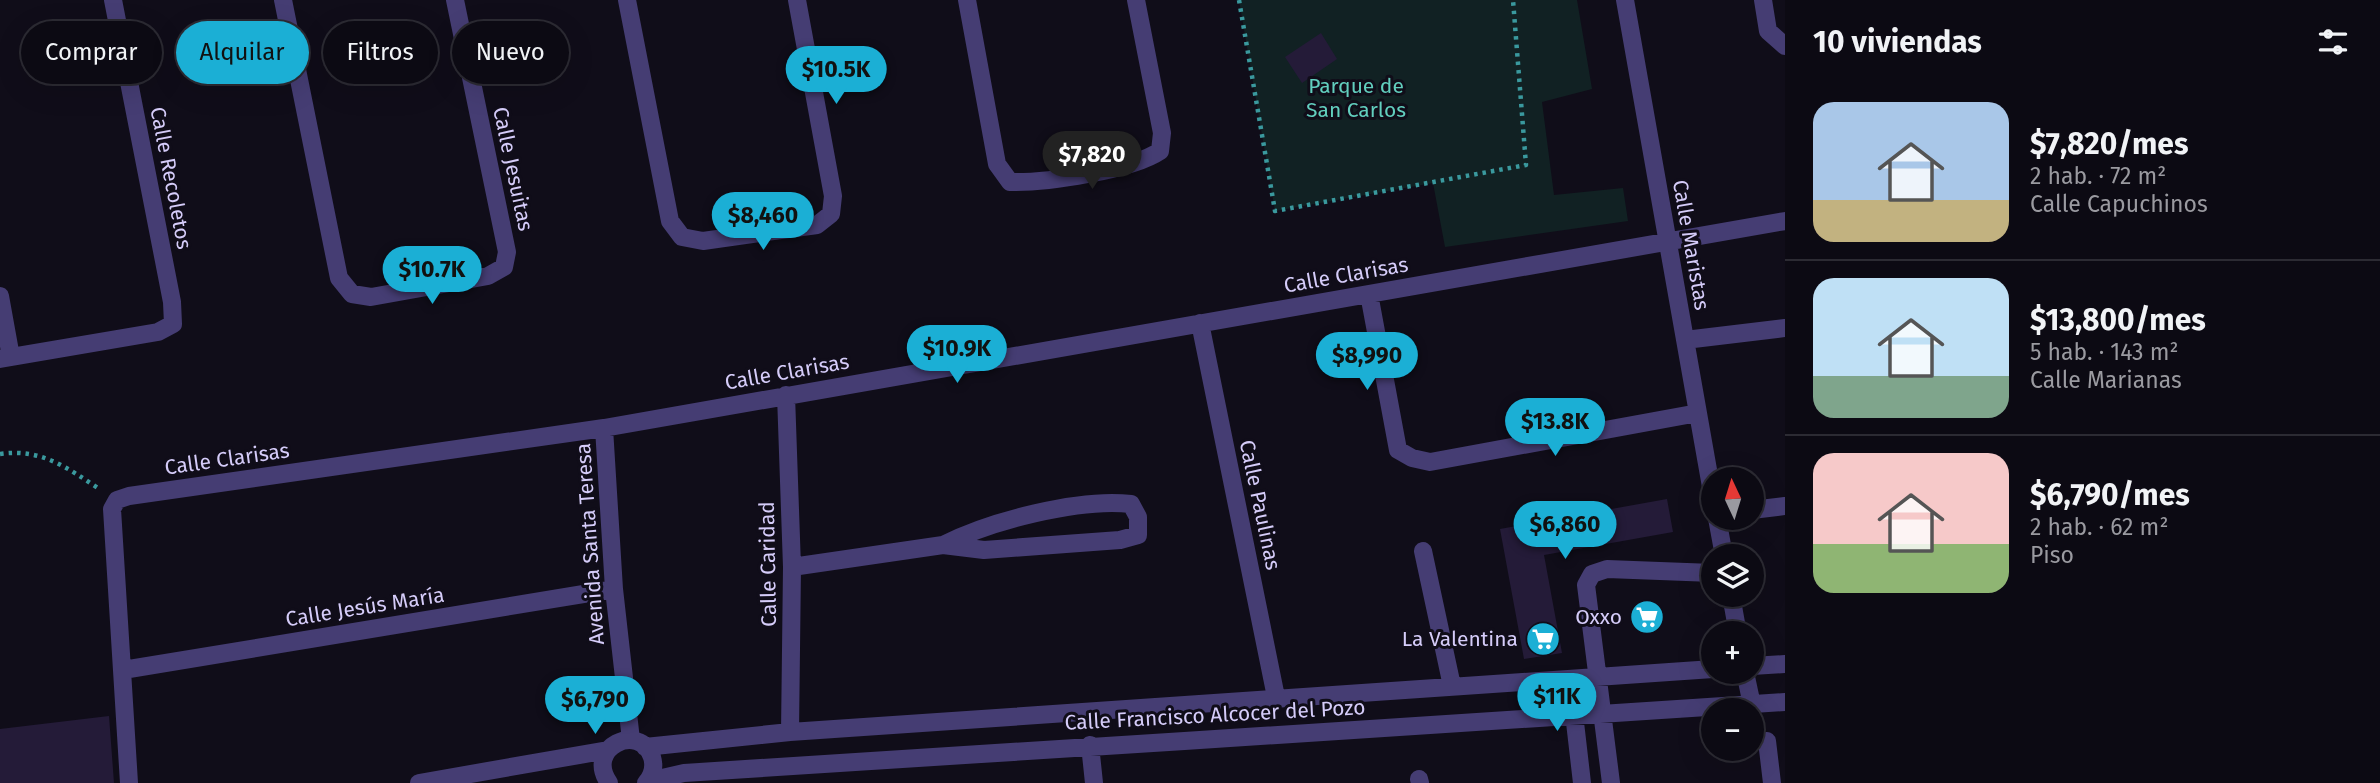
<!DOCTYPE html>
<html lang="es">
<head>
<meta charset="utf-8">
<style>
	:root { --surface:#0c0a13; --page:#15131c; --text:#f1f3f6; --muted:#9a9aa0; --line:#2c2b33; --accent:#1bafd5 }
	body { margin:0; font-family:"Fira Sans",sans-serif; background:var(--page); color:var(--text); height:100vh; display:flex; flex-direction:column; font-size:26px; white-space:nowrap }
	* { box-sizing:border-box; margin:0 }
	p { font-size:23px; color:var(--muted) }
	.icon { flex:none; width:38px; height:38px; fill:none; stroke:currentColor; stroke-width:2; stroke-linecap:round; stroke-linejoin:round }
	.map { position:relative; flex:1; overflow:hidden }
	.details { display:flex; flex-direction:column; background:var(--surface); width:595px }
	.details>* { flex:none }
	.guide { position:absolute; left:21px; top:21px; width:665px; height:63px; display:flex; gap:14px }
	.needle { width:46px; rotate:356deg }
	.buttons { position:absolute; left:1701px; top:467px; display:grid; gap:14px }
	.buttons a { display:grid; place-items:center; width:63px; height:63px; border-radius:50%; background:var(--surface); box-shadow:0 7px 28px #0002,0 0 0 2px var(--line); font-size:35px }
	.price { position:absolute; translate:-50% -60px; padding:0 16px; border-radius:24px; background:var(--accent); color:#111; font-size:23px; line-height:46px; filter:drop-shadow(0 2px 4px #0008) }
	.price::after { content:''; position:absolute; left:50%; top:42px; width:21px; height:16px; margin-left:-10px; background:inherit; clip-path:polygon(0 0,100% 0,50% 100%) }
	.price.on { background:#222; color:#fff }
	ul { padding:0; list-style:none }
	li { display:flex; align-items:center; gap:21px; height:175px; padding:0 28px }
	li+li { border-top:2px solid var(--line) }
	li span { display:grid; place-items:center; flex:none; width:196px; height:140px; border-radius:21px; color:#555 }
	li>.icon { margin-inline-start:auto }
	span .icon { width:84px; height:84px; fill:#fffc; stroke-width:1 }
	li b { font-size:30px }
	h2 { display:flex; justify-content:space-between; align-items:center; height:84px; padding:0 28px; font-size:30px }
	.tag { padding:0 24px; border-radius:32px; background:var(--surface); box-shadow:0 7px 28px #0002,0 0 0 2px var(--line); font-size:24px; line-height:63px }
	.tag.on { background:var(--accent); color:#111 }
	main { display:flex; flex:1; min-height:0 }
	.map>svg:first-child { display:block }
	.green { fill:#112123 }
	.building { fill:#241b38 }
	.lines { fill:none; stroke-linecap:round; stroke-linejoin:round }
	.path { stroke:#3a999e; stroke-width:4.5; stroke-dasharray:3.5 5; stroke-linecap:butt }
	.minor { stroke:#453d73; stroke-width:18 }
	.labels { text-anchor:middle; stroke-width:6; stroke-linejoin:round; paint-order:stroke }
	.park-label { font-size:21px; fill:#62cebe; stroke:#100d19 }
	.street-label { font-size:21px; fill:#d5ccf9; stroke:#100d19 }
	.poi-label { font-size:21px; fill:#d5ccf9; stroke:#100d19; text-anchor:end }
</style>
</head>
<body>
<main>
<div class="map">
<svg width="1785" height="783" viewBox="0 0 1785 783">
	<rect width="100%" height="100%" fill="#100d19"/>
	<path class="green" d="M1239 0H1577L1592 89 1542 102 1554 195 1623 188 1628 221 1445 247 1433 183 1275 211Z"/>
	<path class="building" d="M1321 33 1337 59 1302 83 1285 57Z
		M1667 499 1673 532 1544 555 1562 653 1524 659 1500 529Z
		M109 716 114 783H0V729Z"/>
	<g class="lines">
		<path class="path" d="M1239 0 1275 211 1526 165 1513 0
			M0 454C42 448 67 468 101 490"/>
		<path class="minor" d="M283 0 339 278 352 294 371 297 488 276 504 267 507 252 455 0
			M627 0 670 221 682 237 703 241 817 225 831 214 833 196 797 0
			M967 0 997 164 1010 182C1046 183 1132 170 1160 151L1162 133 1136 0
			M1625 0 1713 498
			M1763 0 1768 31 1785 46
			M1369 294 1398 450 1412 458 1430 462 1698 413
			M0 296 11 357
			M1200 323 1276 697
			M1685 340 1785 328
			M0 359 158 332 173 324 172 302 113 0
			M786 395 792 567 790 732
			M604 428 614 589 631 740
			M1752 510 1785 506
			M1717 518 1724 556
			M1423 551 1452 686
			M792 567 943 545 984 550 1120 540 1138 535V517L1131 504C1079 498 990 521 943 545
			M1731 595 1738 634
			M1752 666 1785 664
			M123 670 614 589
			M1745 672 1752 705
			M1570 679 1582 783
			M1767 741 1772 783
			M1090 745 1094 783
			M645 747 790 732 1713 669
			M1419 779 1420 783
			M649 781 684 773C1051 748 1418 728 1785 702
			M129 783 112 509 117 500 129 496 604 428 1785 221
			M419 783 608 750
			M609 783C584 747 640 722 652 757 655 767 653 775 646 783
			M1611 783 1586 585 1592 574 1607 569 1713 573"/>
	</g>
	<defs>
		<g id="supermarket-disc" transform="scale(1.75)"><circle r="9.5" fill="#1bafd5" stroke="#100d19"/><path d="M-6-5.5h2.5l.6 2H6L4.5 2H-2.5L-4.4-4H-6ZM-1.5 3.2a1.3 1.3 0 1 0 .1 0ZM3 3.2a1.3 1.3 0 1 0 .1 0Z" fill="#fff"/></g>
	</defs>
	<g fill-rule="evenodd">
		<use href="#supermarket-disc" x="1647" y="617"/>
		<use href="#supermarket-disc" x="1543" y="639"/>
	</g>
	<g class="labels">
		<g class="park-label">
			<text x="1356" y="93">Parque de<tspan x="1356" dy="24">San Carlos</tspan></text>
		</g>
		<g class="street-label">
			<text transform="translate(513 169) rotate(78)" y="7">Calle Jesuitas</text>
			<text transform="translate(171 178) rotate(79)" y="7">Calle Recoletos</text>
			<text transform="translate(1691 245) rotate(80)" y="7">Calle Maristas</text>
			<text transform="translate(1346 275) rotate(-10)" y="7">Calle Clarisas</text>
			<text transform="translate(787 372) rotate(-10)" y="7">Calle Clarisas</text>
			<text transform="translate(227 459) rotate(-8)" y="7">Calle Clarisas</text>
			<text transform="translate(1260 505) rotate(78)" y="7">Calle Paulinas</text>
			<text transform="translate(590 544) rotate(-94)" y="7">Avenida Santa Teresa</text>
			<text transform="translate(768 564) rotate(-91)" y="7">Calle Caridad</text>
			<text transform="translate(365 607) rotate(-9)" y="7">Calle Jesús María</text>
			<text transform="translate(1215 715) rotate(-3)" y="7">Calle Francisco Alcocer del Pozo</text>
		</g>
		<g class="poi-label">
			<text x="1622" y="624">Oxxo</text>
			<text x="1518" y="646">La Valentina</text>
		</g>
	</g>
</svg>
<div class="buttons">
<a><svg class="needle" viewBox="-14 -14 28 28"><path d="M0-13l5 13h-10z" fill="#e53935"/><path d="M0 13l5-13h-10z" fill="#9a9aa0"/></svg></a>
<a><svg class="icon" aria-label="layers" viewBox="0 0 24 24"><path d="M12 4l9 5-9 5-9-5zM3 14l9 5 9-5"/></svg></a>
<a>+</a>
<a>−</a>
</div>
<b class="price" style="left:836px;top:106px">$10.5K</b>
<b class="price on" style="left:1092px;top:191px">$7,820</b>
<b class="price" style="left:763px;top:252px">$8,460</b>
<b class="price" style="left:432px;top:306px">$10.7K</b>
<b class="price" style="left:957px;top:385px">$10.9K</b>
<b class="price" style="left:1367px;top:392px">$8,990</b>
<b class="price" style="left:1555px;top:458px">$13.8K</b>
<b class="price" style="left:1565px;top:561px">$6,860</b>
<b class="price" style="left:1557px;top:733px">$11K</b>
<b class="price" style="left:595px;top:736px">$6,790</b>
<div class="guide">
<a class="tag">Comprar</a>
<a class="tag on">Alquilar</a>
<a class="tag">Filtros</a>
<a class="tag">Nuevo</a>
</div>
</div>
<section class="details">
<h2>10 viviendas<svg class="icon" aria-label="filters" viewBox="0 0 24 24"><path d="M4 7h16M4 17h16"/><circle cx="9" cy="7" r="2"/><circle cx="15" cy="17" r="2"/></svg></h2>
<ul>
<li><span style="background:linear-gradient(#a9c7e8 70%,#c2b280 0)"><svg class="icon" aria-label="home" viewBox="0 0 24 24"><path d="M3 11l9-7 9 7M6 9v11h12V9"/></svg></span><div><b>$7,820/mes</b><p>2 hab. · 72 m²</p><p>Calle Capuchinos</p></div></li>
<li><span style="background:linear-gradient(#bfe0f5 70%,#7fa58c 0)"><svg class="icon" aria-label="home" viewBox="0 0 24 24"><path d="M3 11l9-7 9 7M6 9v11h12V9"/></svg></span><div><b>$13,800/mes</b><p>5 hab. · 143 m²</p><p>Calle Marianas</p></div></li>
<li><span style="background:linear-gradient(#f6c9c9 65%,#8fb573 0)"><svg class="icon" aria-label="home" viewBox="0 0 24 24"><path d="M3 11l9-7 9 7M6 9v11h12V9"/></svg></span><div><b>$6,790/mes</b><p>2 hab. · 62 m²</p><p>Piso</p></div></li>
</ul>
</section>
</main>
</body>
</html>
